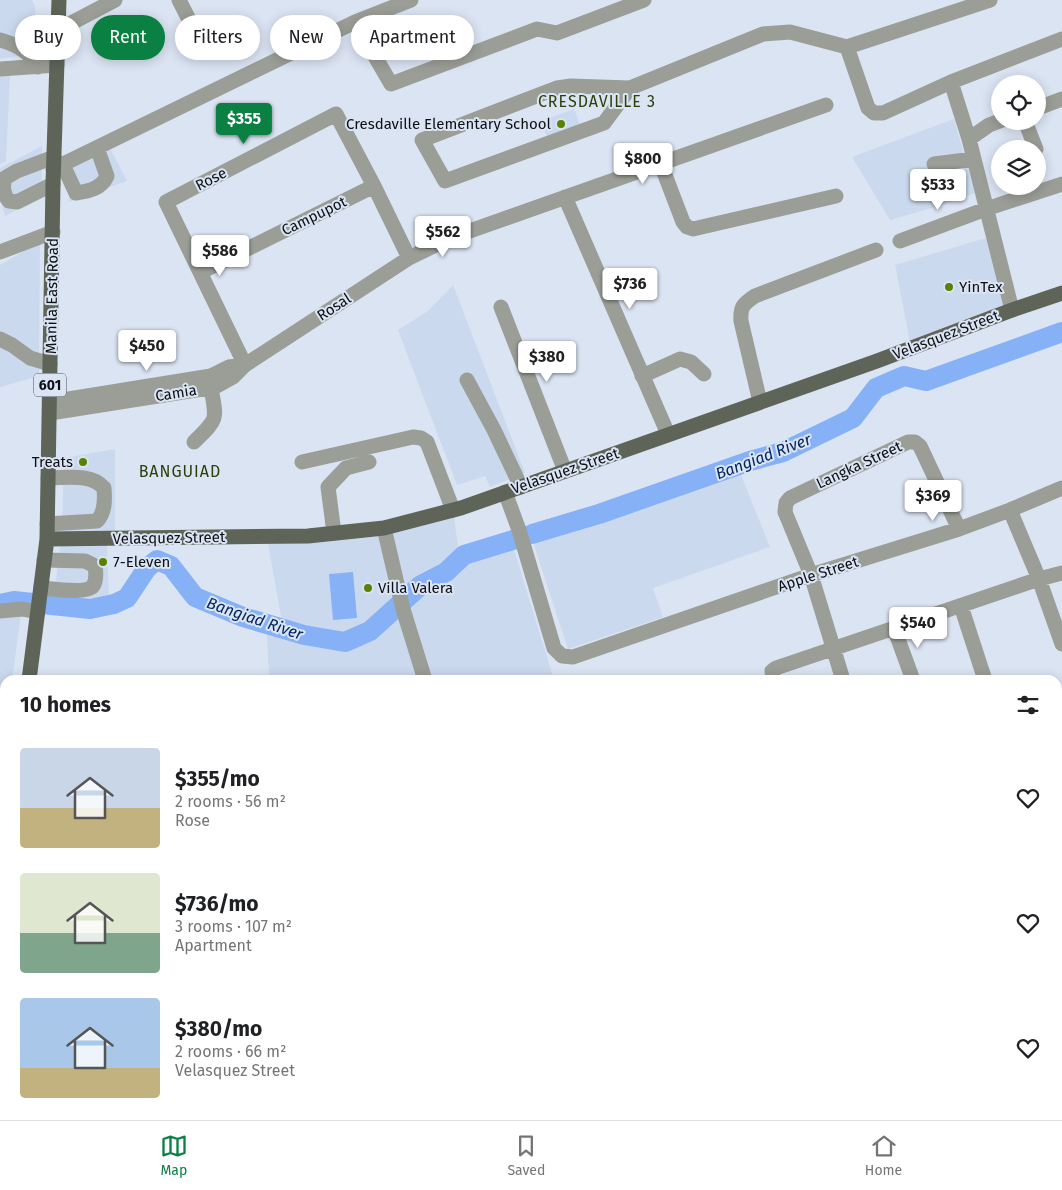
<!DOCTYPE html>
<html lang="en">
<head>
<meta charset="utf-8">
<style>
	:root { --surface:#fff; --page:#f2f2f2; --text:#202124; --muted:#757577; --line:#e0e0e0; --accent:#0b8043 }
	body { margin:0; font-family:"Fira Sans",sans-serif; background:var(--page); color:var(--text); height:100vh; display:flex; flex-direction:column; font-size:19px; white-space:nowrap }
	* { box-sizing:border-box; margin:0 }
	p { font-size:16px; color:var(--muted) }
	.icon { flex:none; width:28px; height:28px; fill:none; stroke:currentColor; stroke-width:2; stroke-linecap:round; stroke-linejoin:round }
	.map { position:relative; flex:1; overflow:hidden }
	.drawer { position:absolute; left:0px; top:675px; width:1062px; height:445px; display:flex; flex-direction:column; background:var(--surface); border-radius:15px 15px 0 0; box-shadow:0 2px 12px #0003 }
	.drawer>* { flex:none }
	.hud { position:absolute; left:15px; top:15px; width:500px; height:45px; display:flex; gap:10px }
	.buttons { position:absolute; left:991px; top:75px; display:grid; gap:10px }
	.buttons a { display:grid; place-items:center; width:55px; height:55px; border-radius:50%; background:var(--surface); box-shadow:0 2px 12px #0003; font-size:25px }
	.price { position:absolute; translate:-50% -42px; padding:0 11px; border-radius:5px; background:#fff; color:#222; font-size:16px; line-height:32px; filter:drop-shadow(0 1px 2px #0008) }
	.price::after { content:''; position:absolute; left:50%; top:30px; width:15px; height:11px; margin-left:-8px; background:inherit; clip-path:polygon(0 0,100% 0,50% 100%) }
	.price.current { background:var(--accent); color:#fff }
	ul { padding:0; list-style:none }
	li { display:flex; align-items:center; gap:15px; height:125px; padding:0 20px }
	li span { display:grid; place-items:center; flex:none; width:140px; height:100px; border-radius:5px; color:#555 }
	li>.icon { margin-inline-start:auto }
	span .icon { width:60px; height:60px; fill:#fffc; stroke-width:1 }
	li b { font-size:21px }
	h2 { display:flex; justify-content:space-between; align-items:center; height:60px; padding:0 20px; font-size:21px }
	.chip { padding:0 18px; border-radius:22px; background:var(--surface); box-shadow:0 2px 12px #0003; font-size:18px; line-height:45px }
	.chip.current { background:var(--accent); color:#fff }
	.dock { display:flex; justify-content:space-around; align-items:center; height:70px; border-top:1px solid var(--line); background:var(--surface); font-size:14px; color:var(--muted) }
	.dock a { display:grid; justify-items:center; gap:2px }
	.dock .current { color:var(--accent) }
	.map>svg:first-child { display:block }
	.built { fill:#cbd9ee }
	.water { fill:#87b1f7 }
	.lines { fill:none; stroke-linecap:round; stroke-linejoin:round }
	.river { stroke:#87b1f7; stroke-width:20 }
	.minor { stroke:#9b9e97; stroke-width:15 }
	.major { stroke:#5f6459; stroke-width:15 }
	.poi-dot { fill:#5a8101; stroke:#dbe4f3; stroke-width:2 }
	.labels { text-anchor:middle; stroke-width:4; stroke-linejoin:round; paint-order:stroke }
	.shield { fill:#dbe4f3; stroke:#4a4f57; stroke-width:1 }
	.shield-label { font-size:14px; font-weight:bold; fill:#0c0f14 }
	.poi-label { font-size:15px; fill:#0c0f14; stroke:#dbe4f3; text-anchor:start }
	.street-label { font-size:15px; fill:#0c0f14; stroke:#dbe4f3 }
	.neighbourhood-label { font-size:16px; letter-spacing:1px; fill:#2c3f0a; stroke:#dbe4f3 }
	.water-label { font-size:16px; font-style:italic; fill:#022762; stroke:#dbe4f3 }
</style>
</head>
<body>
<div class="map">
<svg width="1062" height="1120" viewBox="0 0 1062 1120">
	<rect width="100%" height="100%" fill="#dbe4f3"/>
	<path class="built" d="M0 0H32L35 6 38 53 0 59Z
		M0 75H10L6 161 0 164Z
		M574 109 581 127 548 140 541 121Z
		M954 119 975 193 942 205 890 220 852 157Z
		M42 146V196L5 216 0 198V168Z
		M110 148 127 181 69 202 68 168Z
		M986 238 1006 310 910 342 895 265Z
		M40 241 39 376 0 387V265Z
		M453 285 525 473 490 487 485 476 457 485 398 330 428 311Z
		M115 449V532L62 533 64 458Z
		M739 470 770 547 653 588 663 617 568 649 532 539Z
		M454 517 459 554 442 571 420 581 408 592 390 532Z
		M378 536 398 601 363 631 343 638 306 634 283 627 268 544 311 543Z
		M60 545H107L109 598 54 599Z
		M513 546 554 680H269L267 634H282L310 642 340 647 366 638 426 588 453 575 466 561Z
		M21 614 12 680H5V727L0 762V617Z
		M0 1113H5V1115H28L87 1120H0Z
		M113 1115H174V1120H113Z
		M207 1115H489L490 1120H208Z"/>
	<path class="water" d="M353 572 357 618 333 620 329 574Z"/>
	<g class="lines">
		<path class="river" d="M532 534 599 514 750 461 783 452 853 418 876 388 904 376 926 381 1062 332
			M0 604 14 601 90 609 114 604 127 598 147 568 157 560 171 566 195 597 243 617 304 635 345 642 370 631 421 585 446 572 464 555 516 539"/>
		<path class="minor" d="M179 0 203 47
			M355 22 411 0
			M58 30 115 0
			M0 40C17 45 29 51 38 67
			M847 47 868 108 874 113H883L951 82 1062 39
			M847 47 990 0
			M0 69 57 65
			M951 82 969 139 1012 310
			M630 88 604 123 445 181 422 140 557 88 571 86 630 88 763 34 790 32 847 47
			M1038 108 1062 99
			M1025 121 1036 149
			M969 139 989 125 1000 121
			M660 162 683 222 687 227 693 229 836 196
			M934 164 974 159
			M63 165 76 193C89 191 101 189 107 176L97 148
			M53 169 355 22 391 84 537 29 557 33 644 0
			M53 184 17 202 9 201C3 194 2 187 5 178L17 171 54 157
			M565 197 668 434
			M900 241 986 209 1062 184
			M0 252 53 232
			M201 272 374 186
			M501 307 565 471
			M0 339 12 345 30 358 50 364
			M245 365 166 202 336 114 374 186 409 258
			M642 376 680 359 691 362 704 374
			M467 380 494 430 521 487
			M50 402 211 376 229 367 245 365
			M760 402 741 321C740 307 743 304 755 296L876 250
			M50 413 215 387 233 377 245 365 409 258 450 238 826 105
			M194 442C218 418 217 421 211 388
			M302 462 413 437 421 438 427 442 453 510
			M505 492 519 530 554 648 562 656 573 657 811 575 959 529 1010 510 1062 488
			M1010 510 1039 579 1062 644
			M47 524 97 521C105 513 105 500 104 488 91 473 67 478 48 478
			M384 528 403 609 425 680
			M334 533 328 487 346 468 369 462
			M41 588C52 589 86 594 93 586 97 580 96 572 95 566L85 561 44 560
			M961 606 985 680
			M0 611 22 609 38 612
			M894 628 913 680
			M773 680 772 671 776 668 1039 579 1062 573
			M843 680 811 575 785 512 786 503 790 498 908 442H915L920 446 959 529
			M1058 809 1062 808
			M1058 872 1062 884
			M0 925H5
			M1058 957 1062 956
			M0 974H5
			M0 1008H5
			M1058 1032 1062 1031
			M0 1081H5
			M1058 1093 1062 1092
			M518 1115 520 1120
			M565 1115 567 1120
			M863 1115 865 1120
			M109 1120V1115
			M776 1120 787 1115
			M955 1120 972 1115"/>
		<path class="major" d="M47 539 308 536 384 528 461 508 877 361 1012 310 1062 293
			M29 680 47 539 53 184 59 0
			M0 892 5 856"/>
	</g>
	<g class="poi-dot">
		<circle cx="561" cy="124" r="5"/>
		<circle cx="949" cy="287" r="5"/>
		<circle cx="83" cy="462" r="5"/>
		<circle cx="103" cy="562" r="5"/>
		<circle cx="368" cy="588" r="5"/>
	</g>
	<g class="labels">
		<rect class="shield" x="34" y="373.5" width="32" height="23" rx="4"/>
		<g class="shield-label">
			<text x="50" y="390">601</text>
		</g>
		<g class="poi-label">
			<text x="551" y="129" text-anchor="end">Cresdaville Elementary School</text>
			<text x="959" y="292">YinTex</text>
			<text x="73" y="467" text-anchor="end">Treats</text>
			<text x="113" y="567">7-Eleven</text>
			<text x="378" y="593">Villa Valera</text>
		</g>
		<g class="street-label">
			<text transform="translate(211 179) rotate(-27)" y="5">Rose</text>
			<text transform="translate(314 216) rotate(-26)" y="5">Campupot</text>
			<text transform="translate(52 296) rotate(-89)" y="5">Manila East Road</text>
			<text transform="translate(334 307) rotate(-33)" y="5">Rosal</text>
			<text transform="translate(946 335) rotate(-21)" y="5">Velasquez Street</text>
			<text transform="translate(176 393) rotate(-9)" y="5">Camia</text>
			<text transform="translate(859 465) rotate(-25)" y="5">Langka Street</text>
			<text transform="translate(565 471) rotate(-19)" y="5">Velasquez Street</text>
			<text transform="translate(169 538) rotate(-1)" y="5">Velasquez Street</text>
			<text transform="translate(818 574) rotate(-18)" y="5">Apple Street</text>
		</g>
		<g class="neighbourhood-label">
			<text x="597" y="107">CRESDAVILLE 3</text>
			<text x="180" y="477">BANGUIAD</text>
		</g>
		<g class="water-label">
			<text transform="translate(763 456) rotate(-21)" y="6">Bangiad River</text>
			<text transform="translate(255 618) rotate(19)" y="6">Bangiad River</text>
		</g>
	</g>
</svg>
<div class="buttons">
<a><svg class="icon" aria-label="locate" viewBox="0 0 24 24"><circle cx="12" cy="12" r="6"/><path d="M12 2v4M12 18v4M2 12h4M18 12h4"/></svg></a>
<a><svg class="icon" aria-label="layers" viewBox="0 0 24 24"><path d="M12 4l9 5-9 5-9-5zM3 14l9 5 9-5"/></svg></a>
</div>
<b class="price current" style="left:244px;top:145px">$355</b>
<b class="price" style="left:643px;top:185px">$800</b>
<b class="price" style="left:938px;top:211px">$533</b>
<b class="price" style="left:443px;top:258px">$562</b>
<b class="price" style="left:220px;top:277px">$586</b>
<b class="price" style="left:630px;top:310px">$736</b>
<b class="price" style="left:147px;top:372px">$450</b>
<b class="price" style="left:547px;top:383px">$380</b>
<b class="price" style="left:933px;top:522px">$369</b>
<b class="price" style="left:918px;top:649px">$540</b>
<div class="hud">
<a class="chip">Buy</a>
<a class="chip current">Rent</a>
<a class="chip">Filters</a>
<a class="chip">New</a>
<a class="chip">Apartment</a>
</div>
<section class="drawer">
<h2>10 homes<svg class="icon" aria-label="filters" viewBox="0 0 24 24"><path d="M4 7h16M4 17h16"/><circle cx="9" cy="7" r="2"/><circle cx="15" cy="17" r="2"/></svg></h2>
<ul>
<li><span style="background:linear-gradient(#c9d6e8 60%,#c2b280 0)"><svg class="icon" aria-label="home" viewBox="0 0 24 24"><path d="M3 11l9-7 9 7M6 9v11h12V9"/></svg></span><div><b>$355/mo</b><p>2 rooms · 56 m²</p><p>Rose</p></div><svg class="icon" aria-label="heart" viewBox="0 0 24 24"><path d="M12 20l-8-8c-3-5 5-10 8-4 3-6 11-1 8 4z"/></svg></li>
<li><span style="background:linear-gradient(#dfe7d0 60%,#7fa58c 0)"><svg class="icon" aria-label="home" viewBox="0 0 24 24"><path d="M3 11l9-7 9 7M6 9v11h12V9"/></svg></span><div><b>$736/mo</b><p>3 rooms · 107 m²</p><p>Apartment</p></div><svg class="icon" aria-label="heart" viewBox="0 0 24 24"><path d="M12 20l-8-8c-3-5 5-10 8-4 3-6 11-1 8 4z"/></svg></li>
<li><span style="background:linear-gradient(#a9c7e8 70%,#c2b280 0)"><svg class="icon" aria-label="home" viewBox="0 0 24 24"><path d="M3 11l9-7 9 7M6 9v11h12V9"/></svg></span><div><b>$380/mo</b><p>2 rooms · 66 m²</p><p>Velasquez Street</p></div><svg class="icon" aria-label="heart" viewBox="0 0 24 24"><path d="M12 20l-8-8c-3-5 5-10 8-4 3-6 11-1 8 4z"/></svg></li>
</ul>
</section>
</div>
<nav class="dock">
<a class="current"><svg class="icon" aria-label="map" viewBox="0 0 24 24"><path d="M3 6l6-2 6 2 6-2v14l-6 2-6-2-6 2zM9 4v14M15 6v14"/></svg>Map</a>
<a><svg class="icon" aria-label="saved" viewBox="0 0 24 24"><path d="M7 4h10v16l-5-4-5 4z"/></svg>Saved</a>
<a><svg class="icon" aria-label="home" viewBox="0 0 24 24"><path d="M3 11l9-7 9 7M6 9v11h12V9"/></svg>Home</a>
</nav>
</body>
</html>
